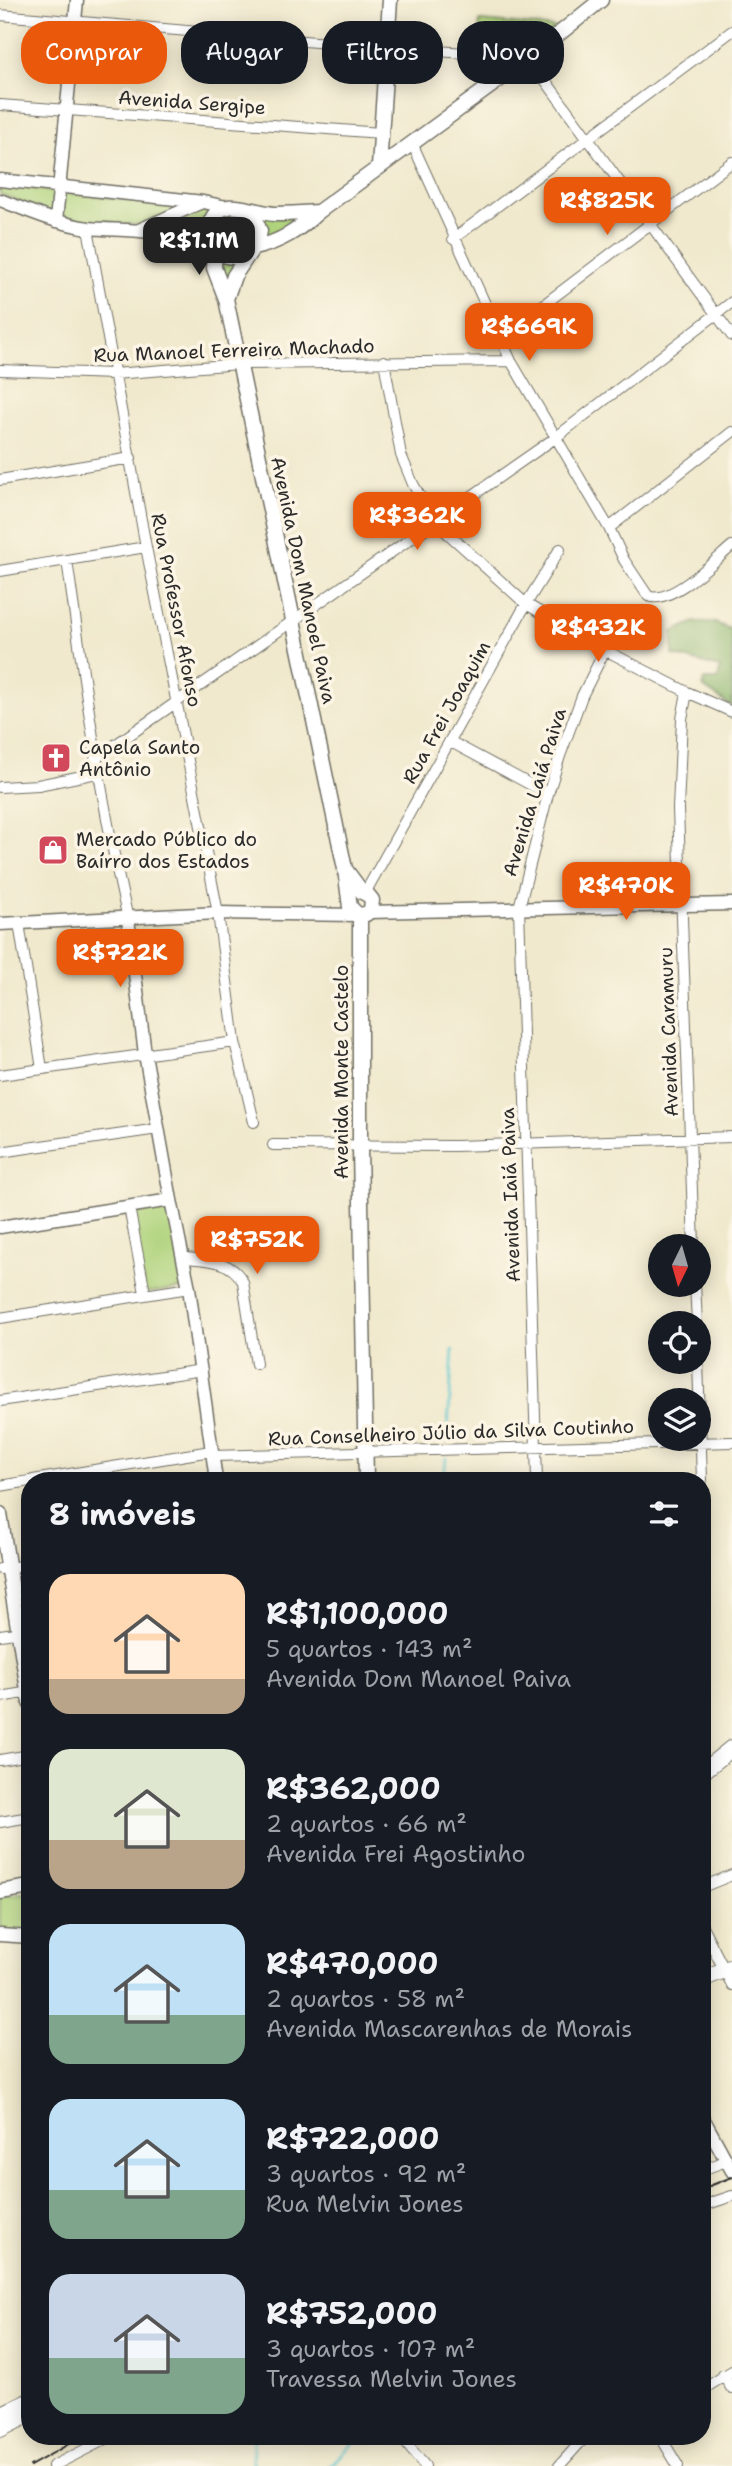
<!DOCTYPE html>
<html lang="pt">
<head>
<meta charset="utf-8">
<style>
	:root { --surface:#171b24; --page:#20242c; --text:#f1f3f6; --muted:#9ea1a6; --accent:#ea580c }
	body { margin:0; font-family:"Shantell Sans",sans-serif; background:var(--page); color:var(--text); height:100vh; display:flex; flex-direction:column; font-size:26px; white-space:nowrap }
	* { box-sizing:border-box; margin:0 }
	p { font-size:23px; color:var(--muted) }
	.icon { flex:none; width:38px; height:38px; fill:none; stroke:currentColor; stroke-width:2; stroke-linecap:round; stroke-linejoin:round }
	.map { position:relative; flex:1; overflow:hidden }
	.panel { position:absolute; left:21px; top:1472px; width:690px; height:973px; display:flex; flex-direction:column; background:var(--surface); border-radius:28px; box-shadow:0 4px 18px #0003 }
	.panel>* { flex:none }
	.guide { position:absolute; left:21px; top:21px; width:691px; height:63px; display:flex; gap:14px }
	.needle { width:46px; rotate:185deg }
	.controls { position:absolute; left:648px; top:1234px; display:grid; gap:14px }
	.controls a { display:grid; place-items:center; width:63px; height:63px; border-radius:50%; background:var(--surface); box-shadow:0 4px 18px #0003; font-size:35px }
	.price { position:absolute; translate:-50% -60px; padding:0 16px; border-radius:14px; background:var(--accent); color:#fff; font-size:23px; line-height:46px; filter:drop-shadow(0 2px 4px #0008) }
	.price::after { content:''; position:absolute; left:50%; top:42px; width:21px; height:16px; margin-left:-10px; background:inherit; clip-path:polygon(0 0,100% 0,50% 100%) }
	.price.on { background:#222; color:#fff }
	ul { padding:0; list-style:none }
	li { display:flex; align-items:center; gap:21px; height:175px; padding:0 28px }
	li span { display:grid; place-items:center; flex:none; width:196px; height:140px; border-radius:21px; color:#555 }
	li>.icon { margin-inline-start:auto }
	span .icon { width:84px; height:84px; fill:#fffc; stroke-width:1 }
	li b { font-size:30px }
	h2 { display:flex; justify-content:space-between; align-items:center; height:84px; padding:0 28px; font-size:30px }
	.tag { padding:0 24px; border-radius:28px; background:var(--surface); box-shadow:0 4px 18px #0003; font-size:24px; line-height:63px }
	.tag.on { background:var(--accent); color:#fff }
	.map>svg:first-child { display:block }
	.green { fill:#afd37c; stroke:#6d7f54; stroke-width:2 }
	.forest { fill:#8bb56c; stroke:#5b704c; stroke-width:2 }
	.lines { fill:none; stroke-linecap:round; stroke-linejoin:round }
	.stream { stroke:#59c6d0; stroke-width:2.5 }
	.minor-casing { stroke:#706e64; stroke-width:12 }
	.tertiary-casing { stroke:#706e64; stroke-width:15 }
	.secondary-casing { stroke:#706e64; stroke-width:17 }
	.primary-casing { stroke:#706e64; stroke-width:18 }
	.minor { stroke:#fff; stroke-width:10 }
	.tertiary { stroke:#fff; stroke-width:12 }
	.secondary { stroke:#fff; stroke-width:14 }
	.primary { stroke:#fff; stroke-width:16 }
	.tram { stroke:#2b2b2b; stroke-width:2 }
	.labels { text-anchor:middle; stroke-width:7; stroke-linejoin:round; paint-order:stroke }
	.street-label { font-size:19px; fill:#2b2b2b; stroke:#fcf5e5 }
	.poi-label { font-size:19px; fill:#2b2b2b; stroke:#fcf5e5; text-anchor:start }
</style>
</head>
<body>
<div class="map">
<svg width="732" height="2466" viewBox="0 0 732 2466">
	<rect width="100%" height="100%" fill="#fcf5e5"/>
	<filter id="ink" filterUnits="userSpaceOnUse"><feTurbulence type="fractalNoise" baseFrequency=".0143" numOctaves="2"/><feDisplacementMap in="SourceGraphic" scale="14" xChannelSelector="R" yChannelSelector="G"/><feConvolveMatrix kernelMatrix="1 2 1 2 8 2 1 2 1" color-interpolation-filters="sRGB"/></filter>
	<filter id="wash" filterUnits="userSpaceOnUse"><feTurbulence type="fractalNoise" baseFrequency=".00686" numOctaves="4" result="noise"/><feDisplacementMap in="SourceGraphic" scale="28" xChannelSelector="R" yChannelSelector="G"/><feGaussianBlur stdDeviation="1.57" result="paint"/><feColorMatrix in="noise" values="0 0 0 0 0 0 0 0 0 0 0 0 0 0 0 0 0 1.4 0 .05"/><feComposite in="paint" operator="in"/></filter>
	<g filter="url(#wash)">
		<rect width="100%" height="100%" fill="#f0e9cd"/>
		<path class="green" d="M480 21 556 28 516 58 477 48Z
			M0 185 302 219 294 226 266 240 224 283 218 247 142 225 88 222 50 213 0 194Z
			M171 1202 189 1288 145 1293 129 1207Z
			M30 1892V1934L0 1932V1896Z"/>
		<path class="forest" d="M695 622 715 623 732 630V707L703 687 704 680H718L720 668 673 655V632Z"/>
		<g class="lines">
			<path class="stream" d="M447 1442 453 1350
				M444 1480 446 1458
				M254 2436 252 2460 255 2466
				M330 2466 361 2436"/>
		</g>
	</g>
	<g filter="url(#ink)">
		<g class="lines">
			<g class="minor-casing">
				<path id="minor" d="M0 15 386 48 484 54 519 64
					M529 58 732 336
					M0 105 381 133
					M412 143 511 361 609 528 624 560 648 596C670 606 715 560 732 546
					M88 228 146 547 218 913 235 1042 254 1122
					M453 239 732 31
					M501 337 732 162
					M384 361 401 455 413 484 434 521 526 604 605 650 687 692 732 712
					M0 370 114 374 239 364 511 361
					M0 480 131 458
					M609 528 732 432
					M67 560C84 680 100 800 128 919
					M0 571 146 547
					M687 692 682 719 678 809 694 1246
					M451 742 548 794
					M95 759 555 438 732 302
					M0 787 38 785 97 773
					M365 893 526 604 560 549
					M19 923 42 1069
					M0 1075 235 1042
					M273 1145 455 1146 732 1137
					M0 1152 158 1129
					M129 1207 145 1293
					M183 1258C206 1260 231 1259 243 1282L256 1364
					M695 1284 697 1323
					M0 1318 189 1288
					M698 1362 702 1480
					M0 1401 202 1370
					M213 1456 732 1442
					M33 1480 211 1451
					M537 1480 519 908 548 794 560 756 582 696 605 650
					M0 1486 30 1481
					M0 1569 30 1565
					M0 1635 30 1631
					M0 1697 30 1692
					M0 1760 30 1755
					M0 1822 30 1817
					M702 1887 732 1875
					M702 1926 732 1985
					M702 2170 726 2161
					M702 2206 732 2196
					M723 2375 732 2389
					M702 2390 732 2371
					M400 2436 425 2466
					M660 2436 678 2466
					M53 2466 112 2436
					M559 2466 586 2436"/>
			</g>
			<g class="tertiary-casing">
				<path id="tertiary" d="M0 180 203 202 227 207
					M0 200C29 211 58 224 89 228 109 230 129 229 149 232 171 236 191 245 213 247
					M56 221 77 0
					M139 230 202 202
					M368 912 732 904
					M128 919 145 1054 171 1200 189 1288 216 1480
					M0 924 218 913 358 915
					M0 1227 171 1200
					M0 1935 30 1937
					M702 2116 732 2171"/>
			</g>
			<g class="secondary-casing">
				<path id="secondary" d="M379 167 390 0
					M246 209 253 214 260 231C258 248 245 261 227 256 220 254 213 249 211 242 208 235 207 228 211 221 223 194 253 213 275 214 289 214 304 213 318 212
					M254 248C281 242 299 230 318 212L529 58 601 0
					M215 249 214 268 226 299 345 869 350 907 358 915 366 914 371 910 372 900 368 895 362 892 345 869
					M226 299 234 276 250 252
					M360 915V1147L366 1480
					M0 1514 30 1703
					M0 1892 30 1887"/>
			</g>
			<g class="primary-casing">
				<path id="primary" d="M702 1772 732 1748
					M702 1979 732 1967
					M0 2415 30 2401
					M0 2429 30 2414"/>
			</g>
			<use href="#minor" class="minor"/>
			<use href="#tertiary" class="tertiary"/>
			<use href="#secondary" class="secondary"/>
			<use href="#primary" class="primary"/>
			<path class="tram" d="M702 2189 732 2177
				M30 2466 83 2436"/>
		</g>
	</g>
	<defs>
		<g id="church-square" transform="scale(1.575)"><rect x="-9" y="-9" width="18" height="18" rx="4" fill="#d1495b" stroke="#fcf5e5"/><path d="M-1.2-6h2.4v3.5h3.3v2.4h-3.3V6h-2.4V-.1h-3.3v-2.4h3.3Z" fill="#fff"/></g>
		<g id="shop-square" transform="scale(1.575)"><rect x="-9" y="-9" width="18" height="18" rx="4" fill="#d1495b" stroke="#fcf5e5"/><path d="M-5-2.5h2.3a2.7 3.5 0 0 1 5.4 0H5L5.5 6h-11ZM-1.5-2.5h3a1.5 2.3 0 0 0-3 0Z" fill="#fff"/></g>
	</defs>
	<g fill-rule="evenodd">
		<use href="#church-square" x="56" y="758"/>
		<use href="#shop-square" x="53" y="850"/>
	</g>
	<g class="labels">
		<g class="street-label">
			<text transform="translate(192 102) rotate(4)" y="7">Avenida Sergipe</text>
			<text transform="translate(234 350) rotate(-2)" y="7">Rua Manoel Ferreira Machado</text>
			<text transform="translate(304 580) rotate(78)" y="7">Avenida Dom Manoel Paiva</text>
			<text transform="translate(177 610) rotate(79)" y="7">Rua Professor Afonso</text>
			<text transform="translate(446 712) rotate(-61)" y="7">Rua Frei Joaquim</text>
			<text transform="translate(534 792) rotate(-73)" y="7">Avenida Laiá Paiva</text>
			<text transform="translate(668 1032) rotate(-92)" y="7">Avenida Caramuru</text>
			<text transform="translate(341 1072) rotate(-90)" y="7">Avenida Monte Castelo</text>
			<text transform="translate(510 1195) rotate(-92)" y="7">Avenida Iaiá Paiva</text>
			<text transform="translate(451 1432) rotate(-2)" y="7">Rua Conselheiro Júlio da Silva Coutinho</text>
		</g>
		<g class="poi-label">
			<text x="79" y="754">Capela Santo<tspan x="79" dy="22">Antônio</tspan></text>
			<text x="76" y="846">Mercado Público do<tspan x="76" dy="22">Baírro dos Estados</tspan></text>
		</g>
	</g>
</svg>
<div class="controls">
<a><svg class="needle" viewBox="-14 -14 28 28"><path d="M0-13l5 13h-10z" fill="#e53935"/><path d="M0 13l5-13h-10z" fill="#9ea1a6"/></svg></a>
<a><svg class="icon" aria-label="locate" viewBox="0 0 24 24"><circle cx="12" cy="12" r="6"/><path d="M12 2v4M12 18v4M2 12h4M18 12h4"/></svg></a>
<a><svg class="icon" aria-label="layers" viewBox="0 0 24 24"><path d="M12 4l9 5-9 5-9-5zM3 14l9 5 9-5"/></svg></a>
</div>
<b class="price" style="left:607px;top:237px">R$825K</b>
<b class="price on" style="left:199px;top:277px">R$1.1M</b>
<b class="price" style="left:529px;top:363px">R$669K</b>
<b class="price" style="left:417px;top:552px">R$362K</b>
<b class="price" style="left:598px;top:664px">R$432K</b>
<b class="price" style="left:626px;top:922px">R$470K</b>
<b class="price" style="left:120px;top:989px">R$722K</b>
<b class="price" style="left:257px;top:1276px">R$752K</b>
<div class="guide">
<a class="tag on">Comprar</a>
<a class="tag">Alugar</a>
<a class="tag">Filtros</a>
<a class="tag">Novo</a>
</div>
<section class="panel">
<h2>8 imóveis<svg class="icon" aria-label="filters" viewBox="0 0 24 24"><path d="M4 7h16M4 17h16"/><circle cx="9" cy="7" r="2"/><circle cx="15" cy="17" r="2"/></svg></h2>
<ul>
<li><span style="background:linear-gradient(#ffd9b3 75%,#b9a48a 0)"><svg class="icon" aria-label="home" viewBox="0 0 24 24"><path d="M3 11l9-7 9 7M6 9v11h12V9"/></svg></span><div><b>R$1,100,000</b><p>5 quartos · 143 m²</p><p>Avenida Dom Manoel Paiva</p></div></li>
<li><span style="background:linear-gradient(#dfe7d0 65%,#b9a48a 0)"><svg class="icon" aria-label="home" viewBox="0 0 24 24"><path d="M3 11l9-7 9 7M6 9v11h12V9"/></svg></span><div><b>R$362,000</b><p>2 quartos · 66 m²</p><p>Avenida Frei Agostinho</p></div></li>
<li><span style="background:linear-gradient(#bfe0f5 65%,#7fa58c 0)"><svg class="icon" aria-label="home" viewBox="0 0 24 24"><path d="M3 11l9-7 9 7M6 9v11h12V9"/></svg></span><div><b>R$470,000</b><p>2 quartos · 58 m²</p><p>Avenida Mascarenhas de Morais</p></div></li>
<li><span style="background:linear-gradient(#bfe0f5 65%,#7fa58c 0)"><svg class="icon" aria-label="home" viewBox="0 0 24 24"><path d="M3 11l9-7 9 7M6 9v11h12V9"/></svg></span><div><b>R$722,000</b><p>3 quartos · 92 m²</p><p>Rua Melvin Jones</p></div></li>
<li><span style="background:linear-gradient(#c9d6e8 60%,#7fa58c 0)"><svg class="icon" aria-label="home" viewBox="0 0 24 24"><path d="M3 11l9-7 9 7M6 9v11h12V9"/></svg></span><div><b>R$752,000</b><p>3 quartos · 107 m²</p><p>Travessa Melvin Jones</p></div></li>
</ul>
</section>
</div>
</body>
</html>
